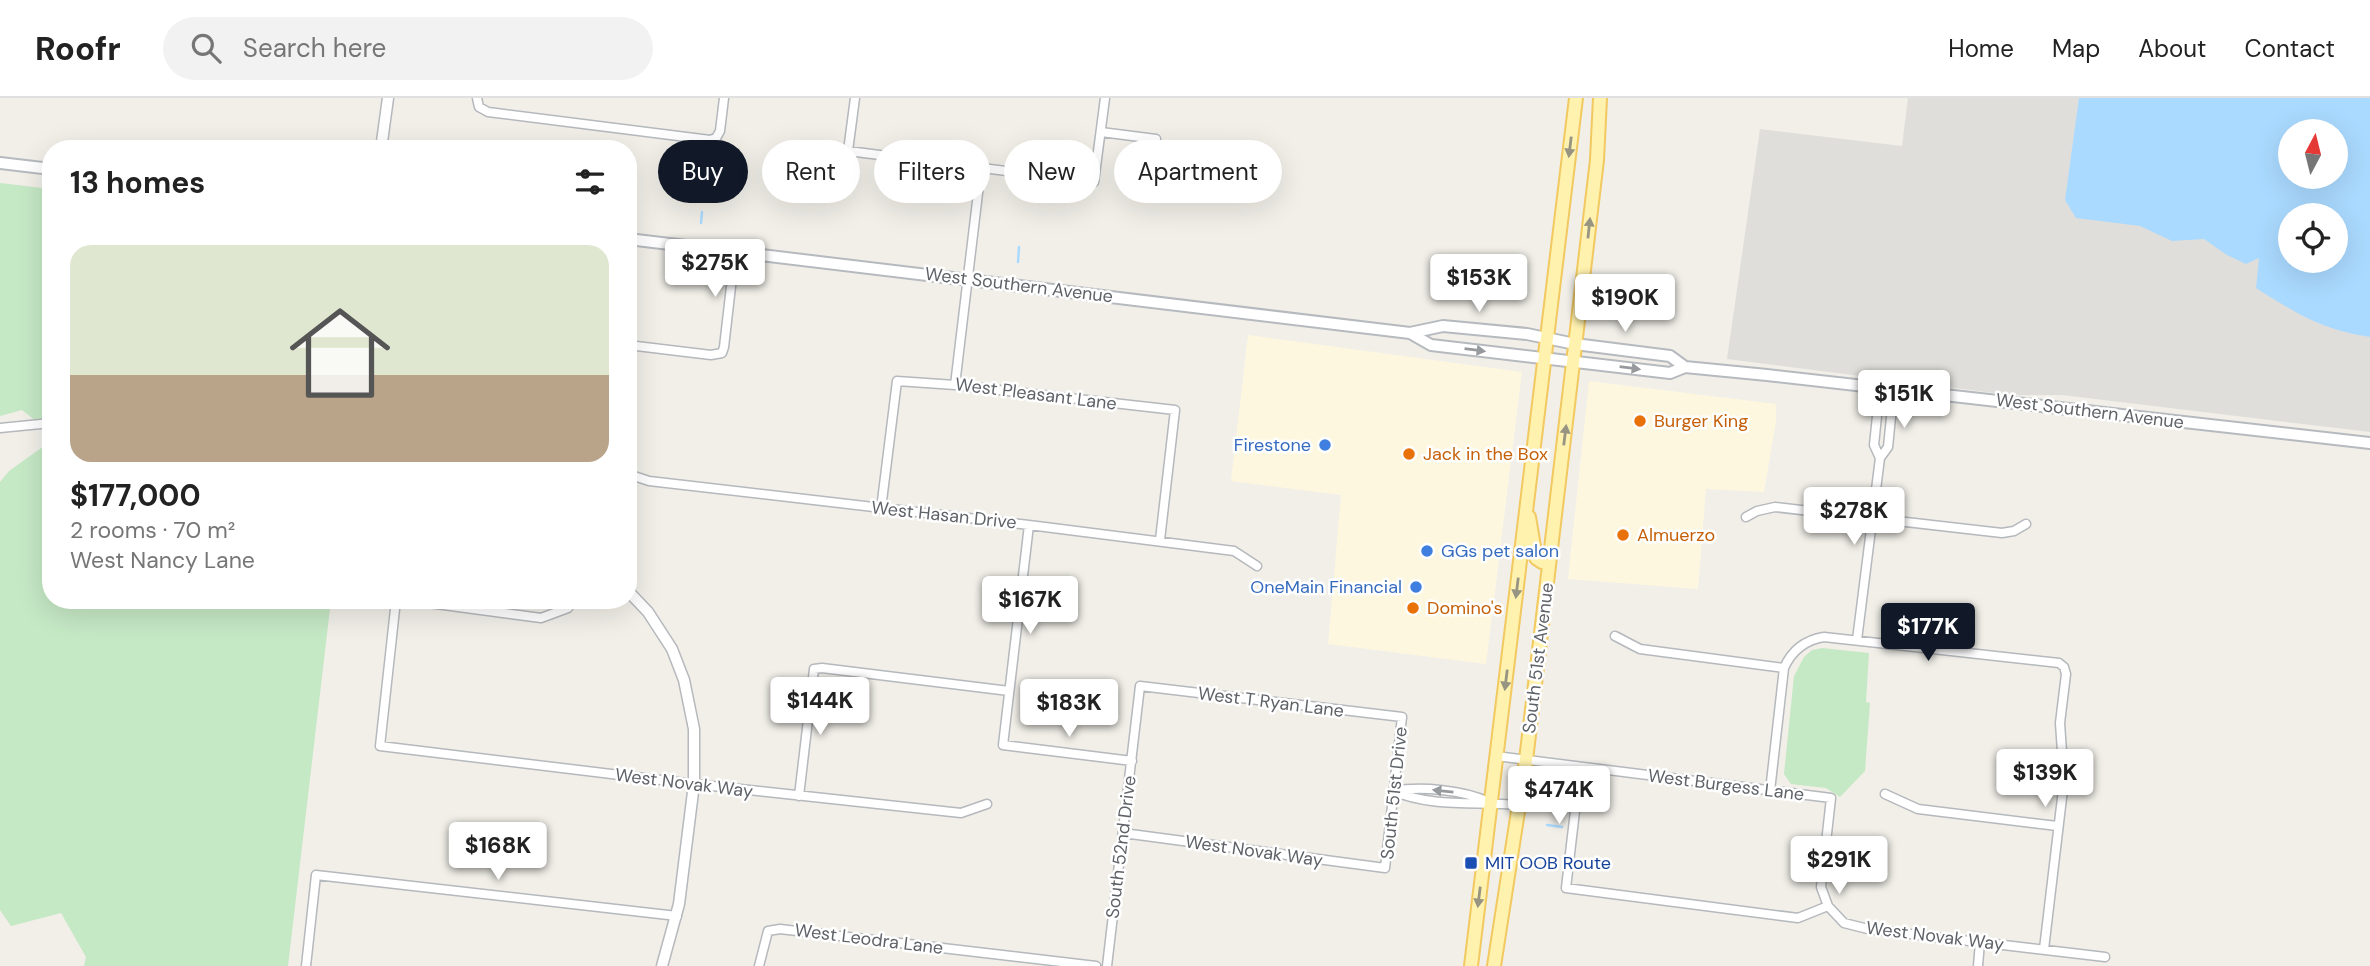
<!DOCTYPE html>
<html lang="en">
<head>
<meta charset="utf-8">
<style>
	:root { --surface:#fff; --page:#f2f2f2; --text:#222; --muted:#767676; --line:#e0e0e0; --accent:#111827 }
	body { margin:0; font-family:"DM Sans",sans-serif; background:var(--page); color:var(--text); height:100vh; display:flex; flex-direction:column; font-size:26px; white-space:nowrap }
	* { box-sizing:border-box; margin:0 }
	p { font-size:23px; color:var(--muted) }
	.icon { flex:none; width:38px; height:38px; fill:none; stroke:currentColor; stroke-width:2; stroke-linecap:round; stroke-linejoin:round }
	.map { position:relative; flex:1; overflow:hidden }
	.details { position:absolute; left:42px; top:42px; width:595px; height:469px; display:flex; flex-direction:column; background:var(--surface); border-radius:28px; box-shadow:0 7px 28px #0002 }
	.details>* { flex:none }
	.top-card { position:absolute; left:658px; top:42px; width:665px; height:63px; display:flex; gap:14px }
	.needle { width:46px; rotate:7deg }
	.buttons { position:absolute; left:2278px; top:21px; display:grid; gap:14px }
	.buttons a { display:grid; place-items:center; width:70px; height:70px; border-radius:50%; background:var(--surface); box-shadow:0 7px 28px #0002; font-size:35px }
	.price { position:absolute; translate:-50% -60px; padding:0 16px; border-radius:7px; background:#fff; color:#222; font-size:23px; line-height:46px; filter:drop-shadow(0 2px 4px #0008) }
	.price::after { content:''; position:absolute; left:50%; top:42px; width:21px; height:16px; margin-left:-10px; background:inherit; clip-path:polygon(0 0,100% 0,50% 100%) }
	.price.on { background:var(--accent); color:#fff }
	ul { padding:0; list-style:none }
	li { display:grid; align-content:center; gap:14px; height:371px; padding:0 28px }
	li span { display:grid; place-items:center; height:217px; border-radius:21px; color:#555 }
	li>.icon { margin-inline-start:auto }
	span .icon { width:126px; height:126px; fill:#fffc; stroke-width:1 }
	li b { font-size:30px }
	h2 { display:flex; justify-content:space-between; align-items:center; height:84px; padding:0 28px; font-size:30px }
	.tag { padding:0 24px; border-radius:32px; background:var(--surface); box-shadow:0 7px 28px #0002; font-size:24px; line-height:63px }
	.tag.on { background:var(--accent); color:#fff }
	header { display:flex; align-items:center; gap:42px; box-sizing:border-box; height:98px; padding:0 35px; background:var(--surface); border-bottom:2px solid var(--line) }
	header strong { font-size:33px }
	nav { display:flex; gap:38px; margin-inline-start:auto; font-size:24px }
	.search { width:490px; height:63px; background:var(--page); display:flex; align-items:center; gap:18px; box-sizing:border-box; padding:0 24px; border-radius:38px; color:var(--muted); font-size:26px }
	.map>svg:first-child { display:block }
	.commercial { fill:#fef7e0 }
	.industrial { fill:#e0deda; fill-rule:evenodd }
	.green { fill:#c5e8c5 }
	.water { fill:#aadaff; fill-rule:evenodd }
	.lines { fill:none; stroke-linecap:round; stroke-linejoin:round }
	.stream { stroke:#aadaff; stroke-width:2.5 }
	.minor-casing { stroke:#b5b8bc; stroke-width:11 }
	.tertiary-casing { stroke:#b5b8bc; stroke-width:13 }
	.secondary-casing { stroke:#b6babf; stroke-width:14 }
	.primary-casing { stroke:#f2c960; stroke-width:16 }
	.minor { stroke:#fff; stroke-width:8 }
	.tertiary { stroke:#fff; stroke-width:10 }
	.secondary { stroke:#fff; stroke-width:10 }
	.primary { stroke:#fff2af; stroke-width:12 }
	.oneway { fill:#979581 }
	.oneway2 { fill:#979a9d }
	.food-dot { fill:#e8710a; stroke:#fff; stroke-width:2.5 }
	.shop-dot { fill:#3f7fe0; stroke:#fff; stroke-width:2.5 }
	.transit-dot { fill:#1a4fb4; stroke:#fff; stroke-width:2.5 }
	.labels { text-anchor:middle; stroke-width:5; stroke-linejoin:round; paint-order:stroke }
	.street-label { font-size:18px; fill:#5f6368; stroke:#fff }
	.food-label { font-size:18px; fill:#c56008; stroke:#fff; text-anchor:start }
	.shop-label { font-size:18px; fill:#366cbe; stroke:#fff; text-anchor:end }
	.transit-label { font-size:18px; fill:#164399; stroke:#fff; text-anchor:start }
</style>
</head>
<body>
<header>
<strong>Roofr</strong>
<div class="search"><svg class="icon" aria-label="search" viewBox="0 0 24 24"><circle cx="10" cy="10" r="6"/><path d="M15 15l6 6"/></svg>Search here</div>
<nav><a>Home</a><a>Map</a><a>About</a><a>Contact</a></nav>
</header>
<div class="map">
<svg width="2370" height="868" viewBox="0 0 2370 868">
	<rect width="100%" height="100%" fill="#f1efe8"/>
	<path class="commercial" d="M1248 237 1522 274 1486 566 1328 546 1341 397 1231 383Z
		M1589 283 1776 306V323L1764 394 1706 391 1698 491 1568 481Z"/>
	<path class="industrial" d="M1908 0H2370V334L2062 297H2010L1727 261 1760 31 1902 48ZM2291 33H2336V79H2291ZM2291 117H2336V163H2291Z"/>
	<path class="green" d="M0 85 51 91V335L22 312 0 318Z
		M51 343V502H331L288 868H84L86 859 61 815 11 828 0 812V384L9 373Z
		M1822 550 1869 555 1866 604 1870 605 1865 673 1840 699 1826 690 1791 686 1784 676 1794 578 1804 559 1812 552Z"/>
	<path class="water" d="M2079 0H2370V239C2322 232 2297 216 2256 190L2259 160 2246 166 2227 157 2204 141 2172 143 2140 128 2076 120 2065 102ZM2291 33H2336V79H2291ZM2291 117H2336V163H2291Z"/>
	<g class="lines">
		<path class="stream" d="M701 125 702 114
			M1018 164 1019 149
			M1547 727 1562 729"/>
		<g class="minor-casing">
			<path id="minor" d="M477 0 479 9 488 14 710 42 716 40 720 33 724 0
				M855 0 848 53 1094 84 1105 0
				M1101 34 1156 41
				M628 247 711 257 722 255 724 249 735 154
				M955 287 981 70
				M1880 289 1874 347 1880 360
				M0 330 51 325
				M628 376 649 383 1029 427 1234 453 1257 468
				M881 411 897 283 955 287 1175 312 1160 442
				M1746 419 1757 413 1775 409 2002 435 2014 433 2026 426
				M1029 427 1003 647 1132 663
				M396 502 380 648 694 686 961 715 987 706
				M406 502 541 520 568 510
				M1615 538 1640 551 1784 570
				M1857 542 1880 360 1888 349 1894 290
				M1496 658 1831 700 1821 789 1828 808
				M1580 670 1566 790 1798 820 1828 808 1844 825 1868 831 2105 859
				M1393 693C1433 710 1477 703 1518 707
				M1393 693C1421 688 1464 692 1489 704
				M1770 693 1784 570C1792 552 1805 542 1824 539L2059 565 2064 569 2066 576 2060 625 2064 683 2044 851
				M1885 696 1918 711 2057 728
				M799 698 814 571 822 570 1009 593
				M306 868 316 777 677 818
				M759 868 768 833 780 831 1096 868
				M1107 868 1140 588 1402 619 1385 770 1123 735
				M1978 868 1980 844"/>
		</g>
		<g class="tertiary-casing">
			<path id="tertiary" d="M381 51 388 0
				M628 493 648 514 672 551 684 582 694 631V686L679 806 662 868"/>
		</g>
		<g class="secondary-casing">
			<path id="secondary" d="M0 65 51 71
				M628 141 1410 235 1443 228 1527 236 1575 246 1670 258 1685 269
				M1410 235 1431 247 1670 275 1685 269 1767 277 2370 345"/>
		</g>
		<g class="primary-casing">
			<path id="primary" d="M1529 419 1536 460 1542 464H1549
				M1471 868 1576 0
				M1494 868 1526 662 1597 62 1600 0"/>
		</g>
		<use href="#minor" class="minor"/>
		<use href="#tertiary" class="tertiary"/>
		<use href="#secondary" class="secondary"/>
		<use href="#primary" class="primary"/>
	</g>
	<defs><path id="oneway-solid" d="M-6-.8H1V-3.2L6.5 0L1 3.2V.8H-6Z" transform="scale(1.75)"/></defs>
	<g class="oneway">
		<use href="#oneway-solid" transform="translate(1570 49) rotate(97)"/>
		<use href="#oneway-solid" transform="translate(1589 130) rotate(-84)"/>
		<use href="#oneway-solid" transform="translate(1565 337) rotate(-83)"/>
		<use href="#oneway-solid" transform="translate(1517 490) rotate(97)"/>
		<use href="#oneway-solid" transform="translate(1506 582) rotate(97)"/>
		<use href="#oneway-solid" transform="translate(1479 799) rotate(97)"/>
	</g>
	<g class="oneway2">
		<use href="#oneway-solid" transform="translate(1475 252) rotate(7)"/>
		<use href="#oneway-solid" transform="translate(1630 270) rotate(7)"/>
		<use href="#oneway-solid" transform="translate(1443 693) rotate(-174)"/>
	</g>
	<g class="food-dot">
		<circle cx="1640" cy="323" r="7"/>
		<circle cx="1409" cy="356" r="7"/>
		<circle cx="1623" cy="437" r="7"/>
		<circle cx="1413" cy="510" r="7"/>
	</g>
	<g class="shop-dot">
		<circle cx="1325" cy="347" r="7"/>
		<circle cx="1427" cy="453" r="7"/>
		<circle cx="1416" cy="489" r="7"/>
	</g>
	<rect class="transit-dot" x="1464" y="758" width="14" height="14" rx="3.5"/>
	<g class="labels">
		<g class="street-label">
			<text transform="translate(1019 187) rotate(7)" y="6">West Southern Avenue</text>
			<text transform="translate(1036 296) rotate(7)" y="6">West Pleasant Lane</text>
			<text transform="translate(2090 313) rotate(7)" y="6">West Southern Avenue</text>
			<text transform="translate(944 417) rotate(6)" y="6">West Hasan Drive</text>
			<text transform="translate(1538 560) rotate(-83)" y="6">South 51st Avenue</text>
			<text transform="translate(1271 604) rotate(7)" y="6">West T Ryan Lane</text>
			<text transform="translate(684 685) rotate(7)" y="6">West Novak Way</text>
			<text transform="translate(1726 687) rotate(7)" y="6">West Burgess Lane</text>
			<text transform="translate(1394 695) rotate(-84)" y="6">South 51st Drive</text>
			<text transform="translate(1121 749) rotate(-83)" y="6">South 52nd Drive</text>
			<text transform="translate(1254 753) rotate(8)" y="6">West Novak Way</text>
			<text transform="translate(1935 838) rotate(7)" y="6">West Novak Way</text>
			<text transform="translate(869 841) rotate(7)" y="6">West Leodra Lane</text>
		</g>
		<g class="food-label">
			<text x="1654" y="329">Burger King</text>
			<text x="1423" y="362">Jack in the Box</text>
			<text x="1637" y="443">Almuerzo</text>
			<text x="1427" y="516">Domino's</text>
		</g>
		<g class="shop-label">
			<text x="1311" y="353">Firestone</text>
			<text x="1441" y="459" text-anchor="start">GGs pet salon</text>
			<text x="1402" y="495">OneMain Financial</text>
		</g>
		<g class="transit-label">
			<text x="1485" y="771">MIT OOB Route</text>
		</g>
	</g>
</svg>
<div class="buttons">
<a><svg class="needle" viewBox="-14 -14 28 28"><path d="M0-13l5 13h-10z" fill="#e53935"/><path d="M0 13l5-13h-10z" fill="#767676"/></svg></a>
<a><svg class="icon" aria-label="locate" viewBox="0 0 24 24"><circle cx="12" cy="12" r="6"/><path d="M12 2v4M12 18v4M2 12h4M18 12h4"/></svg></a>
</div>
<b class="price" style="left:715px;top:201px">$275K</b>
<b class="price" style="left:1479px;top:216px">$153K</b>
<b class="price" style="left:1625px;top:236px">$190K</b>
<b class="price" style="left:1904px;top:332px">$151K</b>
<b class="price" style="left:1854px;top:449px">$278K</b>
<b class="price" style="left:1030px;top:538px">$167K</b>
<b class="price on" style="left:1928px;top:565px">$177K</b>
<b class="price" style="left:820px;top:639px">$144K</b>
<b class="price" style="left:1069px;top:641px">$183K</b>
<b class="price" style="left:2045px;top:711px">$139K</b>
<b class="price" style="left:1559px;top:728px">$474K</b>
<b class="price" style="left:498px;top:784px">$168K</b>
<b class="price" style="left:1839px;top:798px">$291K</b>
<div class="top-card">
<a class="tag on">Buy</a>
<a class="tag">Rent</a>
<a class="tag">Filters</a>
<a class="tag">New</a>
<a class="tag">Apartment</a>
</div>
<section class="details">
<h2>13 homes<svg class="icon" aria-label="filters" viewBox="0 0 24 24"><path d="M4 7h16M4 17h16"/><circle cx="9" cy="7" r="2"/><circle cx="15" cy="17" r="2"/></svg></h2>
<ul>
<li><span style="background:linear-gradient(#dfe7d0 60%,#b9a48a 0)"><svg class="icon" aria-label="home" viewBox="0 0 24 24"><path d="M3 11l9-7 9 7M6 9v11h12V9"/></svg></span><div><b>$177,000</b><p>2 rooms · 70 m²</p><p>West Nancy Lane</p></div></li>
</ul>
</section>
</div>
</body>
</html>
